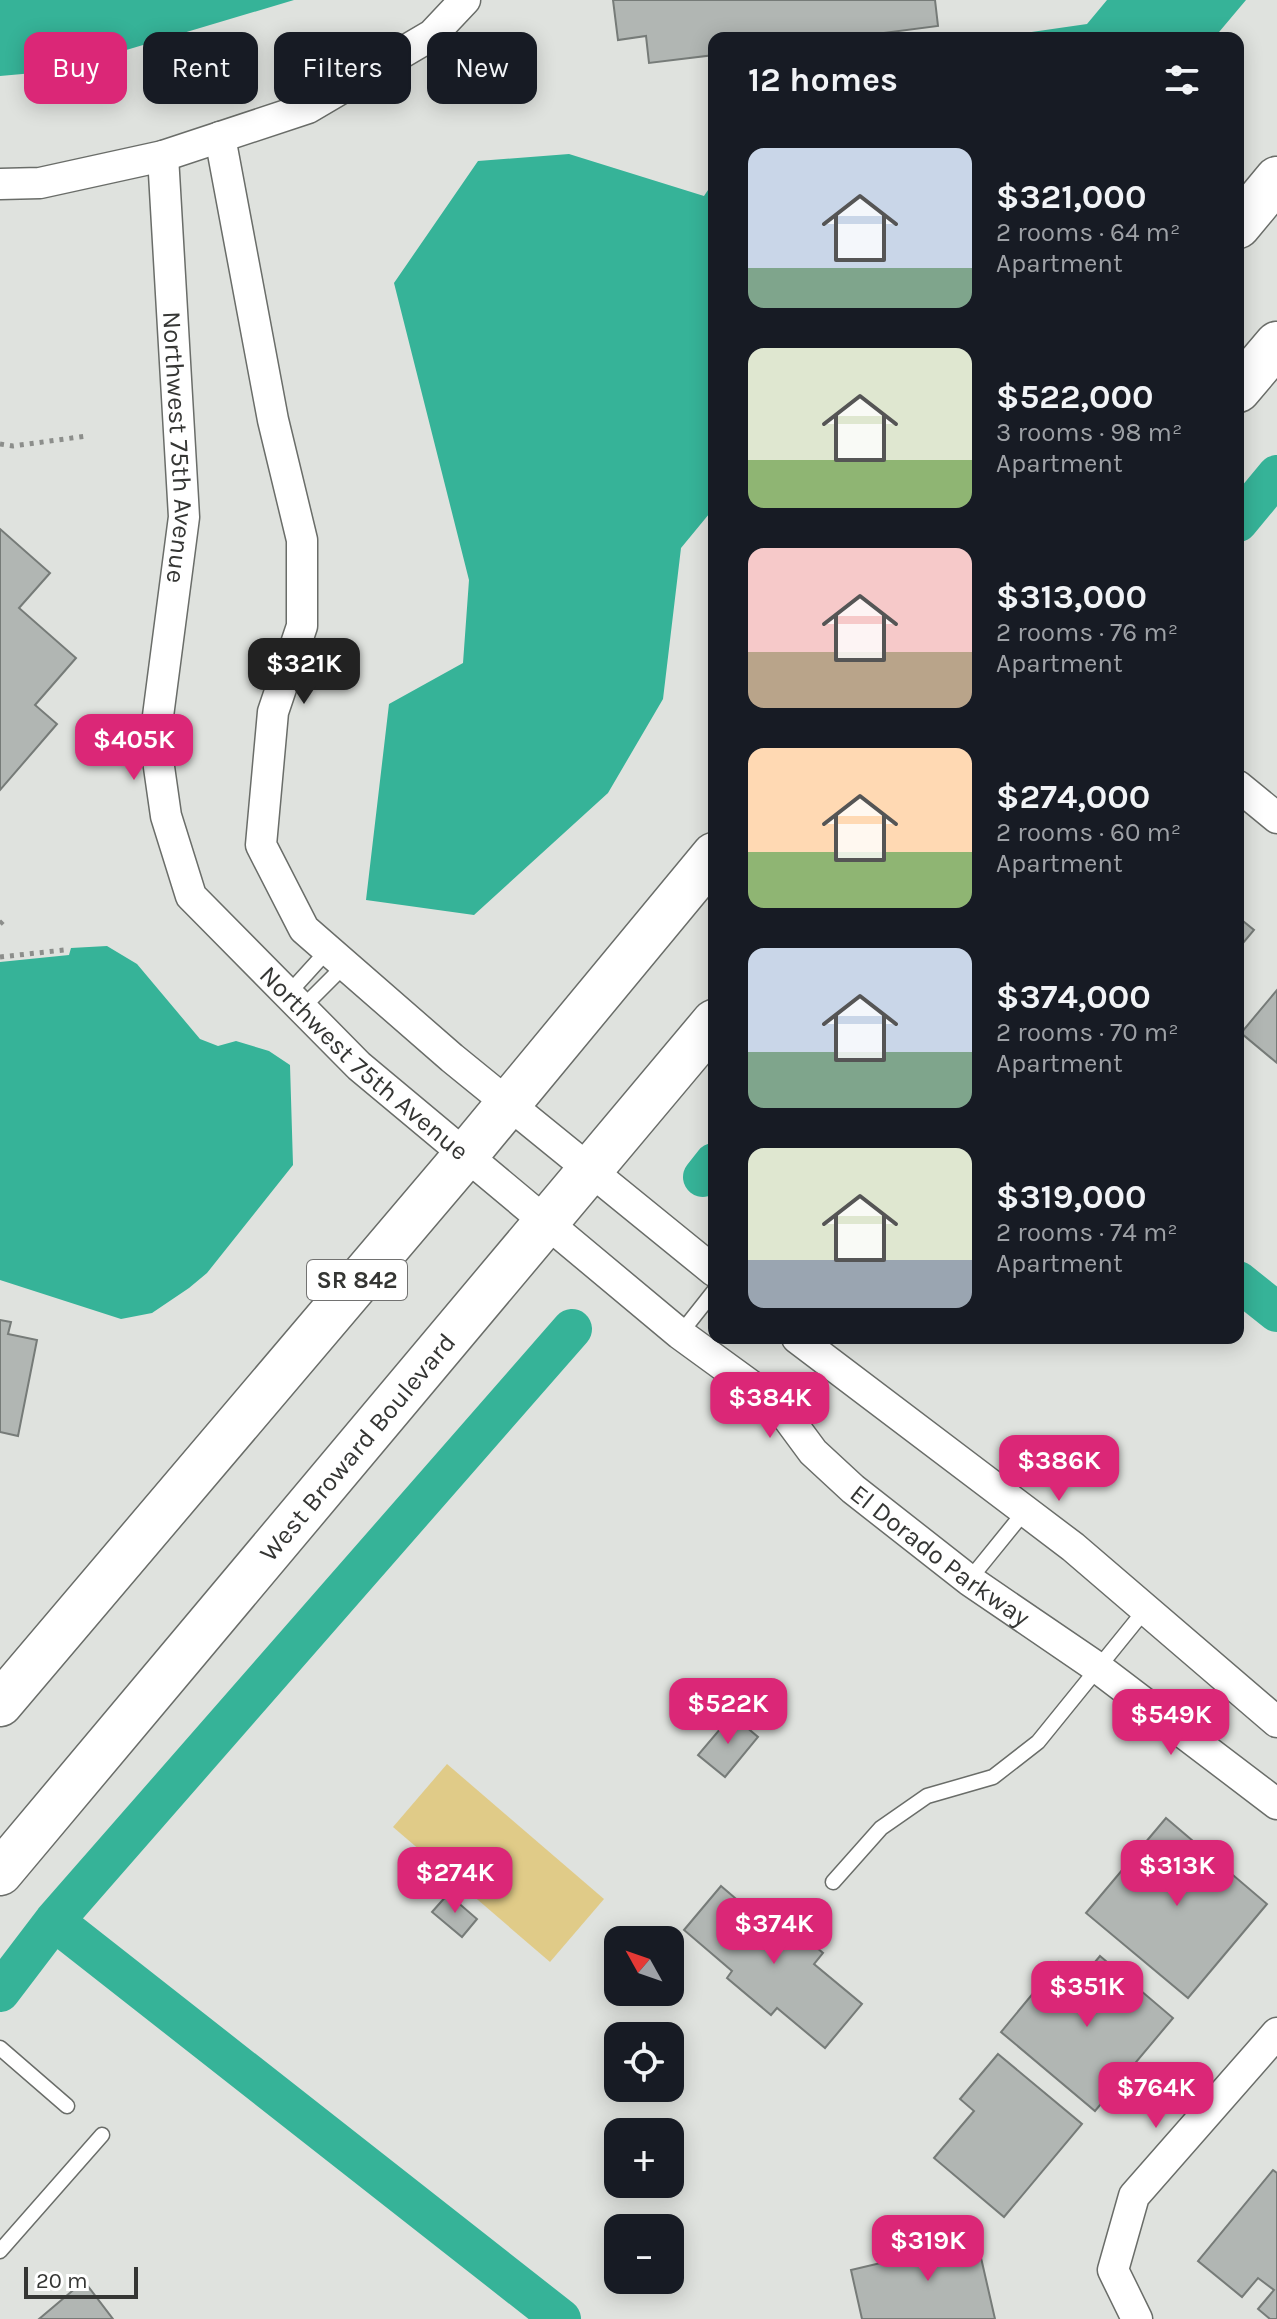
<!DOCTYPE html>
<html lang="en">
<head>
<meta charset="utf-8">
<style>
	:root { --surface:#171b24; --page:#20242c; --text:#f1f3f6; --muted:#9ea1a6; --accent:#db2777 }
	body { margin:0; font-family:Karla,sans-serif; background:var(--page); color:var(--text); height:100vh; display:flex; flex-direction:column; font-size:30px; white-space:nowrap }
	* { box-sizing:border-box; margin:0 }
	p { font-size:26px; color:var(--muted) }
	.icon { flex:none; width:44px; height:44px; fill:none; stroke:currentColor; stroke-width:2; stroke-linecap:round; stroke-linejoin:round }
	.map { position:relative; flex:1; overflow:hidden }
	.panel { position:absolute; left:708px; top:32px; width:536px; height:1312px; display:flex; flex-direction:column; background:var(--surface); border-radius:16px; box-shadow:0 4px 20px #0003 }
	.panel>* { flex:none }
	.top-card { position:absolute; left:24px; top:32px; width:564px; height:72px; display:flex; gap:16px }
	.needle { width:52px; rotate:310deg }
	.controls { position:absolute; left:604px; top:1926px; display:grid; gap:16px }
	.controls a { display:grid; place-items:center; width:80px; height:80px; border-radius:16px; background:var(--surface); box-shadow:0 4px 20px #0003; font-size:40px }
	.scale { position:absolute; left:24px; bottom:20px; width:114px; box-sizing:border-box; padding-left:8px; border:4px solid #353634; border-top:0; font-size:22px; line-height:28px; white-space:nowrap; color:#353634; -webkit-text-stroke:6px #fff; paint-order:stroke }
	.price { position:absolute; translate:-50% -68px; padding:0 18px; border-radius:16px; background:var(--accent); color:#fff; font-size:26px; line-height:52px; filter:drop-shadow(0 2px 4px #0008) }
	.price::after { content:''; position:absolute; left:50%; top:48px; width:24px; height:18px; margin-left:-12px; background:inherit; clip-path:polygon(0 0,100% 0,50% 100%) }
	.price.selected { background:#222; color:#fff }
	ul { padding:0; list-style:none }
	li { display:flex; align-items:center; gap:24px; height:200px; padding:0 40px }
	li span { display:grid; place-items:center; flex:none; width:224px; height:160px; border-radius:16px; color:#555 }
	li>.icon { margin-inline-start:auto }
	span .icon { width:96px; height:96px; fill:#fffc; stroke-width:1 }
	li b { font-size:34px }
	h2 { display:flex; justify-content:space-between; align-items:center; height:96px; padding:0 40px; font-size:34px }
	.chip { padding:0 28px; border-radius:16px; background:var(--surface); box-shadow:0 4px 20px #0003; font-size:28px; line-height:72px }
	.chip.selected { background:var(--accent); color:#fff }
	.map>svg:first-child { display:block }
	.green { fill:#e0cb88 }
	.water { fill:#36b398 }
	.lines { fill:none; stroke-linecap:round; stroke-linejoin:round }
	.canal { stroke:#36b398; stroke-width:40 }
	.building { fill:#b1b6b3; stroke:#767b78; stroke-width:2 }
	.service-casing { stroke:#6a6d69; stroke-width:17 }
	.minor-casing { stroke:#6a6d69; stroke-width:33 }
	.primary-casing { stroke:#6a6d69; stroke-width:47 }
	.path { stroke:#8c8e8b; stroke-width:5; stroke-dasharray:4 6; stroke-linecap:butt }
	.service { stroke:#fff; stroke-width:14 }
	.minor { stroke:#fff; stroke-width:30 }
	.primary { stroke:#fff; stroke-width:44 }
	.labels { text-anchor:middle; stroke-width:6; stroke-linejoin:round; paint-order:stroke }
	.shield { fill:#fff; stroke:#727271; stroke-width:2 }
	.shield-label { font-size:24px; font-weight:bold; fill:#353634 }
	.street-label { font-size:26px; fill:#353634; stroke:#fff }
</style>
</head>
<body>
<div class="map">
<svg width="1277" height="2319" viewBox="0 0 1277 2319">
	<rect width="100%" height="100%" fill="#dfe2de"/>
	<path class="green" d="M447 1764 604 1899 550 1962 393 1827Z"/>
	<path class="water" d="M0 0H294L56 71 0 76Z
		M1107 0H1246L1214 38H990L1087 24Z
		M569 154 704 196 714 181V508L681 548 663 699 608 793 474 915 366 900 389 704 463 663 469 580 394 283 478 161Z
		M107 946 137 964 200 1039 218 1046 236 1041 269 1051 290 1065 293 1165 207 1273 189 1288 152 1313 121 1319 0 1280V962L69 955 71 948Z"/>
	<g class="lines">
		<path class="canal" d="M1238 522 1277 475
			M703 1177 714 1163
			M1238 1281 1277 1312
			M54 1921 561 2319
			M0 1992 54 1921 572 1329"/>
	</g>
	<path class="building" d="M613 0H935L938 26 845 38H714V55L649 63 646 36 618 40Z
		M0 529 50 573 19 608 76 658 35 705 57 724 0 790Z
		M1238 917 1254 930 1238 949Z
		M1277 990V1063L1241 1033Z
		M0 1320 11 1322 8 1334 37 1340 18 1436 0 1432Z
		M732 1715 758 1737 725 1777 698 1755Z
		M1166 1818 1267 1904 1188 1998 1086 1913Z
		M721 1886 769 1927 779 1916 823 1953 814 1964 862 2004 825 2048 777 2008 771 2015 727 1978 732 1971 684 1930Z
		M448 1894 477 1919 462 1937 432 1912Z
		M1100 1956 1173 2018 1095 2111 1001 2032 1059 1962 1080 1980Z
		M998 2054 1082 2124 1004 2217 934 2158 974 2111 960 2099Z
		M1273 2170 1277 2173V2319H1270L1258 2309 1274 2290 1258 2278 1242 2297 1198 2261Z
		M974 2227 995 2319H862L851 2270 923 2253 919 2239Z
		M84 2281 113 2319H39Z"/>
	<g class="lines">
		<g class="service-casing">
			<path id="service" d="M288 994 328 950
				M302 1008 345 965
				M680 1334 714 1291
				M969 1580 1025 1511
				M833 1882 881 1828 927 1796 993 1777 1038 1742 1145 1610
				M0 2048 67 2106
				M0 2251 102 2135"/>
		</g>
		<g class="minor-casing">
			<g id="minor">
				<path d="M220 137 273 420 302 540V626L273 712 261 845 304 929 452 1058 714 1271"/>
				<path id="s1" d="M163 156 184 517 155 739 166 816 191 896 359 1066 680 1334 779 1406 813 1452 853 1489 969 1580 1098 1668 1277 1804"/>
				<path d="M0 184 40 183 163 156 308 108 432 35 465 0"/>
				<path d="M1238 786 1277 818"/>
				<path d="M797 1338 1073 1547 1277 1722"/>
				<path d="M1137 2319 1113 2270 1134 2196 1277 2033"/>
			</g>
		</g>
		<g class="primary-casing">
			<g id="primary">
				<path d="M1238 226 1277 179"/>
				<path d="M1238 390 1277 344"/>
				<path d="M0 1704 465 1156 714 855"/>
				<path id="s2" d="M0 1873 714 1022"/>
			</g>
		</g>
		<path class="path" d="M0 444 13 446 87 436
			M0 924 3 921
			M0 957 64 950"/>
		<use href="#service" class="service"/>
		<use href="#minor" class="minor"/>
		<use href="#primary" class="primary"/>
	</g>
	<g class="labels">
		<rect class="shield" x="307" y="1260" width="100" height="40" rx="6"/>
		<g class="shield-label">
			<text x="357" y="1288">SR 842</text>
		</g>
		<g class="street-label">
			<text dy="9" stroke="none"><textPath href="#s1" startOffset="292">Northwest 75th Avenue</textPath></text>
			<text dy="9" stroke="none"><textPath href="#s1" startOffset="988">Northwest 75th Avenue</textPath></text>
			<text dy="9" stroke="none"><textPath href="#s2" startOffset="556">West Broward Boulevard</textPath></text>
			<text dy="9" stroke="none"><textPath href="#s1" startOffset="1748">El Dorado Parkway</textPath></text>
		</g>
	</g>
</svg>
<div class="controls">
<a><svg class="needle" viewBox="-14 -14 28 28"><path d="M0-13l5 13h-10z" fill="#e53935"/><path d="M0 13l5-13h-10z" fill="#9ea1a6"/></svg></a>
<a><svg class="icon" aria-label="locate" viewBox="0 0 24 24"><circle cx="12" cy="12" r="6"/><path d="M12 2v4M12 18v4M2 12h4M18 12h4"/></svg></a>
<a>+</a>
<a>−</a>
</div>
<div class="scale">20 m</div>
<b class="price selected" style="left:304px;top:706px">$321K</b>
<b class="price" style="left:134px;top:782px">$405K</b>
<b class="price" style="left:770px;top:1440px">$384K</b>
<b class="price" style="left:1059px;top:1503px">$386K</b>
<b class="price" style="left:728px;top:1746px">$522K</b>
<b class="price" style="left:1171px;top:1757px">$549K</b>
<b class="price" style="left:1177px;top:1908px">$313K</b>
<b class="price" style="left:455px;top:1915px">$274K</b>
<b class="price" style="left:774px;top:1966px">$374K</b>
<b class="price" style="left:1087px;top:2029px">$351K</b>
<b class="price" style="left:1156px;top:2130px">$764K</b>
<b class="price" style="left:928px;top:2283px">$319K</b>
<div class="top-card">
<a class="chip selected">Buy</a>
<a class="chip">Rent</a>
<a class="chip">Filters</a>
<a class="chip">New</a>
</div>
<section class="panel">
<h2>12 homes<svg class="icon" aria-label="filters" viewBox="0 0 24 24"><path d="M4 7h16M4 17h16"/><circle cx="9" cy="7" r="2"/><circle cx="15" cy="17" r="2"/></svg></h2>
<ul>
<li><span style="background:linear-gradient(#c9d6e8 75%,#7fa58c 0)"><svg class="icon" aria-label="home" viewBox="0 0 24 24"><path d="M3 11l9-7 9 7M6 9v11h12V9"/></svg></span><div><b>$321,000</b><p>2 rooms · 64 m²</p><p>Apartment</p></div></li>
<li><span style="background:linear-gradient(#dfe7d0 70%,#8fb573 0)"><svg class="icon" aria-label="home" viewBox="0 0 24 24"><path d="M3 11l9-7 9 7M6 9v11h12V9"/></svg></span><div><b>$522,000</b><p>3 rooms · 98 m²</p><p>Apartment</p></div></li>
<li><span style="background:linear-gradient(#f6c9c9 65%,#b9a48a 0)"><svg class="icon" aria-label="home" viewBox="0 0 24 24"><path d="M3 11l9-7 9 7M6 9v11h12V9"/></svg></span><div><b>$313,000</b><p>2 rooms · 76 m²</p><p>Apartment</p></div></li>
<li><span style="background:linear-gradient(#ffd9b3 65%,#8fb573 0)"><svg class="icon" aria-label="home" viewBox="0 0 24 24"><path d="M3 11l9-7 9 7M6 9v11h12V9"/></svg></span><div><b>$274,000</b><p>2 rooms · 60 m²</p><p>Apartment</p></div></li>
<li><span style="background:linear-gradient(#c9d6e8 65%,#7fa58c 0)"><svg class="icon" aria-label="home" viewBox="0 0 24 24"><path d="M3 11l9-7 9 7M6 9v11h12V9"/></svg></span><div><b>$374,000</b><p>2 rooms · 70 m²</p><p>Apartment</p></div></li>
<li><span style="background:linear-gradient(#dfe7d0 70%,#9aa5b1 0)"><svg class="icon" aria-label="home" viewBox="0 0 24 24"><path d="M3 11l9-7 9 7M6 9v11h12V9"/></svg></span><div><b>$319,000</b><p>2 rooms · 74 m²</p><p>Apartment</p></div></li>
</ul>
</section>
</div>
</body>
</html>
